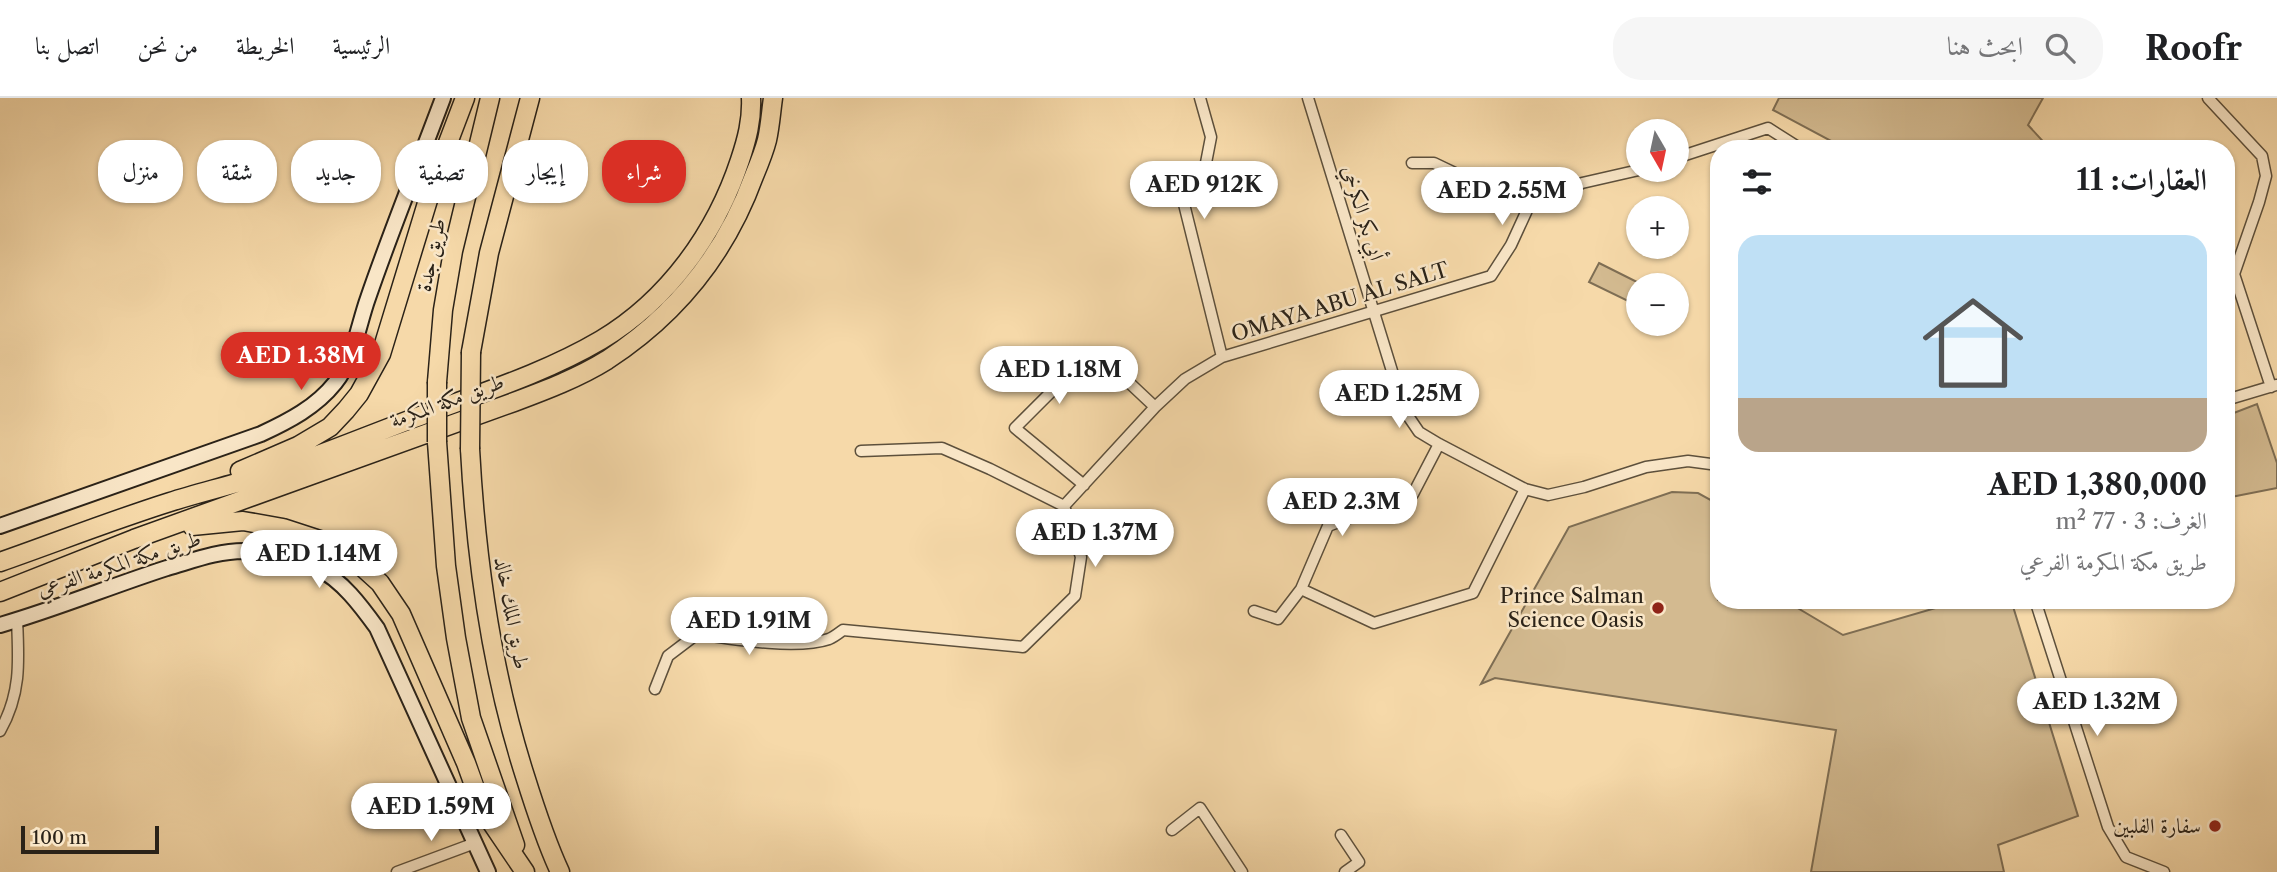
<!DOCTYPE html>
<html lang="ar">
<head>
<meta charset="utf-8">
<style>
	:root { --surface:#fff; --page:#f6f6f6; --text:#202124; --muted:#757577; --line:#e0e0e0; --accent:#d93025 }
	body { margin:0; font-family:"Libre Caslon Text",Amiri,serif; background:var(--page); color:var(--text); direction:rtl; height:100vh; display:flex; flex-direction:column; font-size:26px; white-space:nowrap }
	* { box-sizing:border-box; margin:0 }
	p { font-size:23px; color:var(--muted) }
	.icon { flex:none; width:38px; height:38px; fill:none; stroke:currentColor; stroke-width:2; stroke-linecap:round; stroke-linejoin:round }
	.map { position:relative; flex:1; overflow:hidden; direction:ltr }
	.details { position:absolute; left:1710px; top:42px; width:525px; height:469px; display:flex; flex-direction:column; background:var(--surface); border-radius:28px; box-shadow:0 2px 5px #0004; direction:rtl }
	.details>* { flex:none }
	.guide { position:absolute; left:21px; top:42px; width:665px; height:63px; direction:rtl; display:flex; gap:14px }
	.needle { width:46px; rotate:171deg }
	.buttons { position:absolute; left:1626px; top:21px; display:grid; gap:14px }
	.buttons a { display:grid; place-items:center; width:63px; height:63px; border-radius:50%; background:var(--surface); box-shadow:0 2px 5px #0004; font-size:35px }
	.scale { position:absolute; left:21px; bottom:18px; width:138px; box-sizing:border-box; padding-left:7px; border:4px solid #2a2218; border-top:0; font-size:19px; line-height:24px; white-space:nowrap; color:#2a2218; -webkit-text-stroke:5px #f9e6c7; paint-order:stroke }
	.price { position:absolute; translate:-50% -60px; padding:0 16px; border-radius:24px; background:#fff; color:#222; font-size:23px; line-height:46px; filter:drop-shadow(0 2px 4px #0008) }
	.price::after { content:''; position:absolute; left:50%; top:42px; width:21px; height:16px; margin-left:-10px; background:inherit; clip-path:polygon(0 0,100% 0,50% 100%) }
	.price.on { background:var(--accent); color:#fff }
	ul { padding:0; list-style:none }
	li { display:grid; align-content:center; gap:14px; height:371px; padding:0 28px }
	li span { display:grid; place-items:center; height:217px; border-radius:21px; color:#555 }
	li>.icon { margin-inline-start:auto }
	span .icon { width:126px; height:126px; fill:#fffc; stroke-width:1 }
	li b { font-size:30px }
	h2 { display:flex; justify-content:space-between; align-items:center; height:84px; padding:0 28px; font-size:30px }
	.tag { padding:0 24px; border-radius:28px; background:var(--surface); box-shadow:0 2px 5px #0004; font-size:24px; line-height:63px }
	.tag.on { background:var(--accent); color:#fff }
	header { display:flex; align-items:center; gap:42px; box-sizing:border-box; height:98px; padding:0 35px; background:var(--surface); border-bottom:2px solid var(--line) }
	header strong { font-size:33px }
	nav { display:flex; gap:38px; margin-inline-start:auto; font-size:24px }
	.search { width:490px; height:63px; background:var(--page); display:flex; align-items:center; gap:18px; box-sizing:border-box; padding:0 24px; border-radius:28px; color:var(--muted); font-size:26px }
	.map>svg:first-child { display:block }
	.green { fill:#d3ba90; stroke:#7e6e54; stroke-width:2 }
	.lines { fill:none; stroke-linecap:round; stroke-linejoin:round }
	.street-casing { stroke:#5d503c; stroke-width:13 }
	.secondary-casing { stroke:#2a2218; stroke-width:18 }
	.highway-casing { stroke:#2a2218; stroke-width:21 }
	.street { stroke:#f9e6c7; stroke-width:10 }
	.secondary { stroke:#f9e6c7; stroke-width:14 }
	.highway { stroke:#f6d9a9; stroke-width:18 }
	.highway-bridge-casing { stroke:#2a2218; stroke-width:21; stroke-linecap:butt }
	.highway-bridge { stroke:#f6d9a9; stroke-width:18 }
	.poi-dot { fill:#8f2418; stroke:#f9e6c7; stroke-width:2.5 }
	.labels { text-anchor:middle; stroke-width:5; stroke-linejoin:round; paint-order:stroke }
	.street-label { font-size:21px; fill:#2a2218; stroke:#f9e6c7 }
	.poi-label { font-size:21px; fill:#2a2218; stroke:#f9e6c7; text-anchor:end }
</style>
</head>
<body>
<header>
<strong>Roofr</strong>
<div class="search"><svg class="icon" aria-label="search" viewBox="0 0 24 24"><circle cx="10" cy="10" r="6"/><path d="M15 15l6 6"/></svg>ابحث هنا</div>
<nav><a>الرئيسية</a><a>الخريطة</a><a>من نحن</a><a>اتصل بنا</a></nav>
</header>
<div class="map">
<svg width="2277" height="774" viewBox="0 0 2277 774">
	<rect width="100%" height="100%" fill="#f6d9a9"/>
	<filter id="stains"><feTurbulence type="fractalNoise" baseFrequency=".00286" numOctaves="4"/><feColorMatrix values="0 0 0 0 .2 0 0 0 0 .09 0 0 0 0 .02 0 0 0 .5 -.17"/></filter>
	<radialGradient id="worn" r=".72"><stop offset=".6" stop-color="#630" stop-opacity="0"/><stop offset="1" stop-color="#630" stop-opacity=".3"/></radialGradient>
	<path class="green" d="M1779 0H2043L2028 27 2050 51H1846L1773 12Z
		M1599 165 1639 185 1630 204 1589 184Z
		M2257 306 2277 365V390L2226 400V318Z
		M1672 394 1698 395 1718 406V502H1784L1843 537 1963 502H2011L2078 718 1998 747 2004 774H1811L1836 632 1495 580 1481 586 1569 429Z"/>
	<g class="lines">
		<g class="street-casing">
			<path id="street" d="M1200 0 1211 39 1205 70 1182 98 1222 259
				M1308 0 1404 312 1419 334 1439 346 1525 391 1548 397 1584 389 1646 369 1688 363 1718 367
				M2208 0 2262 58 2266 78 2259 104 2234 176 2271 289
				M1676 60 1768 30 1801 51
				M1412 65H1434L1528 110
				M2226 302 2276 287
				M1084 387 1015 330 1067 278 1121 277 1155 309
				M1064 408 1155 309 1185 281 1222 259 1491 178 1511 147 1528 110 1582 85 1639 72
				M1301 491 1374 525 1473 495 1525 391
				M2035 502 2108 729 2126 759 2164 774
				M1254 513 1278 521 1301 491 1328 428 1413 396 1439 346
				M655 591 668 558 697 536C731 541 797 552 829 541 834 539 839 535 843 532L1023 549 1075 498 1081 459 1064 408 990 371 942 350 861 353
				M0 633C21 596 19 564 17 522
				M1172 732 1200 710 1242 774
				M1341 737 1359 764 1345 774
				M397 774 475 745"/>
		</g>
		<g class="secondary-casing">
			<path id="secondary" d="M0 428 261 336C289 323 316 309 335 285 354 261 358 228 368 200 391 133 418 67 443 0
				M0 527C56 511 111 488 167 470 192 463 217 453 244 453 268 454 295 460 317 470 342 482 361 508 377 530L488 774"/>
		</g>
		<g class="highway-casing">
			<path id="highway" d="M471 254 489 155 530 0
				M437 284 443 212 453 153 490 0
				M437 344 446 468 456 540 471 620 515 747
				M470 351C476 462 491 572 525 678 535 710 546 744 560 774
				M240 373 298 348 330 329 346 312 359 296 381 256 435 79 465 0
				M192 428 243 423 283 430 329 445 358 465 380 485 401 516 466 665 483 712 525 774
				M0 464C57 444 113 422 170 404 198 395 228 388 256 379 312 361 366 338 420 318 481 295 545 275 601 242 668 202 716 135 740 62 747 41 752 22 751 0
				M0 494 134 441 514 304C546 292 578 280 607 262 676 217 726 155 754 78 759 66 764 54 767 42 770 29 771 14 773 0"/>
		</g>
		<use href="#street" class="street"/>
		<use href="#secondary" class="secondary"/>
		<use href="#highway" class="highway"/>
		<g class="highway-bridge-casing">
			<path id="highway-bridge" d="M437 284V344
				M470 351 471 254"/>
		</g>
		<use href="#highway-bridge" class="highway-bridge"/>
	</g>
	<g class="poi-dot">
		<circle cx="1658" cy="510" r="7"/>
		<circle cx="2215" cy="728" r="7"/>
	</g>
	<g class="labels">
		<g class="street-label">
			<text transform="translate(1363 115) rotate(73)" y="7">أبي بكر الكرخي</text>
			<text transform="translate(431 157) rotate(-78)" y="7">طريق جدة</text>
			<text transform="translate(1340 204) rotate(-17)" y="7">OMAYA ABU AL SALT</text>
			<text transform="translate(447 303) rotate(-20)" y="7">طريق مكة المكرمة</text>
			<text transform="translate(119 466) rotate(-18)" y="7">طريق مكة المكرمة الفرعي</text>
			<text transform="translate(512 515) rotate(80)" y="7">طريق الملك خالد</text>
		</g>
		<g class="poi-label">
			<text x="1644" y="505">Prince Salman<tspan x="1644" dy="24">Science Oasis</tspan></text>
			<text x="2201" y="735">سفارة الفلبين</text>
		</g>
	</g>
	<rect width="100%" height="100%" filter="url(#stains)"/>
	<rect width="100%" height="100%" fill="url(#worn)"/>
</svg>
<div class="buttons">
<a><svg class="needle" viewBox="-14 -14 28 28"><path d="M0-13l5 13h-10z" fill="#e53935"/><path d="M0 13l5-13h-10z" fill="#757577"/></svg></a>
<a>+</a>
<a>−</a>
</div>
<div class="scale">100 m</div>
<b class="price" style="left:1204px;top:123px">AED 912K</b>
<b class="price" style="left:1502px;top:129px">AED 2.55M</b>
<b class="price on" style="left:301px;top:294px">AED 1.38M</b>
<b class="price" style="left:1059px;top:308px">AED 1.18M</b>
<b class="price" style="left:1399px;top:332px">AED 1.25M</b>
<b class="price" style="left:1342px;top:440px">AED 2.3M</b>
<b class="price" style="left:1095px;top:471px">AED 1.37M</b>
<b class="price" style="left:319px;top:492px">AED 1.14M</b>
<b class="price" style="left:749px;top:559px">AED 1.91M</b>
<b class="price" style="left:2097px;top:640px">AED 1.32M</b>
<b class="price" style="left:431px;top:745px">AED 1.59M</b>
<div class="guide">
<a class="tag on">شراء</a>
<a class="tag">إيجار</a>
<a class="tag">تصفية</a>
<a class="tag">جديد</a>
<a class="tag">شقة</a>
<a class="tag">منزل</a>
</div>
<section class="details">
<h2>العقارات: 11<svg class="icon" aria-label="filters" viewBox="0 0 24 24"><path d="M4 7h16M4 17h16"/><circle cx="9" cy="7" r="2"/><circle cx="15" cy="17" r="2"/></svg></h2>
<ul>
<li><span style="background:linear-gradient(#bfe0f5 75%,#b9a48a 0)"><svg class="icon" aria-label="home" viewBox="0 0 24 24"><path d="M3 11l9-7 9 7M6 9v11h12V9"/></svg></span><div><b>AED 1,380,000</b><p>الغرف: 3 · 77 m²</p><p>طريق مكة المكرمة الفرعي</p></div></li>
</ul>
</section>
</div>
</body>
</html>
